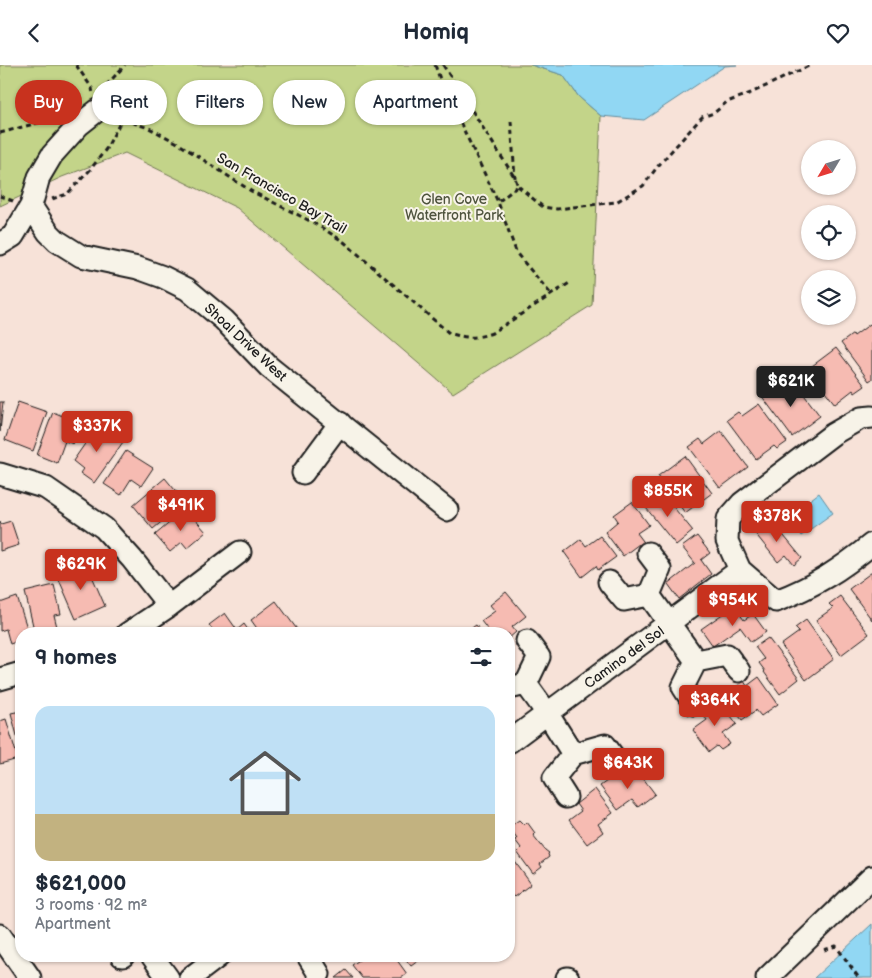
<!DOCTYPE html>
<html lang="en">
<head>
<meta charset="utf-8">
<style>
	:root { --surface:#fff; --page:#f2f2f3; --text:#1f2937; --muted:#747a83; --accent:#c8321e }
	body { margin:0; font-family:"Balsamiq Sans",sans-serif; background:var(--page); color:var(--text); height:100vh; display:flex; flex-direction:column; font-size:19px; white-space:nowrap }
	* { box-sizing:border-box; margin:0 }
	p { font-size:16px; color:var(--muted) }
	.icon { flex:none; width:28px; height:28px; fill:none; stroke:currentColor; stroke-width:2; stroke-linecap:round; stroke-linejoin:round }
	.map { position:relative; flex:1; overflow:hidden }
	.drawer { position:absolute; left:15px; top:562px; width:500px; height:335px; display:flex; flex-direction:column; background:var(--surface); border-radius:20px; box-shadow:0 1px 4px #0004 }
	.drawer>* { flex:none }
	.banner { position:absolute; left:15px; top:15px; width:500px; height:45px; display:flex; gap:10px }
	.needle { width:32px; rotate:232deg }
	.controls { position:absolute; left:801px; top:75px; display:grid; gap:10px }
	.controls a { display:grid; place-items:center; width:55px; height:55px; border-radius:50%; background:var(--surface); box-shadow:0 1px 4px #0004; font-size:25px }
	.price { position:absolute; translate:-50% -42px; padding:0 11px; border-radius:5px; background:var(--accent); color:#fff; font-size:16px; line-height:32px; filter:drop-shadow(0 1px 2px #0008) }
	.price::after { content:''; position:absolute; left:50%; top:30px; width:15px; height:11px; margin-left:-8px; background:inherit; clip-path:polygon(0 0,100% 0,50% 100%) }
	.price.on { background:#222; color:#fff }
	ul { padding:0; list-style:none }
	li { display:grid; align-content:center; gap:10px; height:265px; padding:0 20px }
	li span { display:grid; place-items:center; height:155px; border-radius:15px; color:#555 }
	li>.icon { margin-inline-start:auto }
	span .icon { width:90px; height:90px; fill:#fffc; stroke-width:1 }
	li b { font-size:21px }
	h2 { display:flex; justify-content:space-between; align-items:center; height:60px; padding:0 20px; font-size:21px }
	.tag { padding:0 18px; border-radius:22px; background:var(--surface); box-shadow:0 1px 4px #0004; font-size:18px; line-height:45px }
	.tag.on { background:var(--accent); color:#fff }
	header { display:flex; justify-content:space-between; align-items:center; height:65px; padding:0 20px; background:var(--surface); font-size:22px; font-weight:700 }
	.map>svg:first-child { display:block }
	.green { fill:#c3d489; stroke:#707852 }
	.water { fill:#91d7f3; stroke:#628c9d }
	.building { fill:#f6bbb2; stroke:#1c1c1c }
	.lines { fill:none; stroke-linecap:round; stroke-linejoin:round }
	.minor-casing { stroke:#1c1c1c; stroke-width:25 }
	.path { stroke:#1c1c1c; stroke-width:3; stroke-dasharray:5 4; stroke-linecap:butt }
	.minor { stroke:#f7f3e8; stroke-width:21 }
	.labels { text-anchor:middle; stroke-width:4; stroke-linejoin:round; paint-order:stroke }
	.street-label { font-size:14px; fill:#1c1c1c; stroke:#f7f3e8 }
	.park-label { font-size:14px; fill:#4e533d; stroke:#f7f3e8 }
</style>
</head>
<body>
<header><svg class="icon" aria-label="back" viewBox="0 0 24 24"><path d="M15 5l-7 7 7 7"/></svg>Homiq<svg class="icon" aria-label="heart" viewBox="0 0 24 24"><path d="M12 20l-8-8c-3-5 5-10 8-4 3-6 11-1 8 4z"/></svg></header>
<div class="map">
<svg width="872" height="913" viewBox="0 0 872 913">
	<rect width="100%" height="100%" fill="#f7e2d8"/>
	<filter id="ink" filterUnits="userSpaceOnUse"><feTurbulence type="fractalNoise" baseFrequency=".02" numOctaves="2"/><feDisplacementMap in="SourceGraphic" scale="10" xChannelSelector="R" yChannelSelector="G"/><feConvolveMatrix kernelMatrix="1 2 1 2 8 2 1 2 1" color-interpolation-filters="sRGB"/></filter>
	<g filter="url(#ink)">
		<path class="green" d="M0 0H531L563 10 579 32 601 51 592 240 453 328 237 143 125 88 62 112 0 141Z"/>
		<path class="water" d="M531 0H737L725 1 644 55 601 51 579 32 563 10Z
			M819 428 833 448 801 471 792 457 804 448 802 445 809 440 807 437Z
			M872 859V913H814Z"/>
		<path class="building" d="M870 259 872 261V314L869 316 841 278 853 269 854 271Z
			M836 283 865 321 855 328 853 325 835 339 808 304Z
			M793 315 820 351 792 372 761 330 772 322 776 327Z
			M0 337H3L0 367Z
			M18 337 47 347 33 386 5 375Z
			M759 339 787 377 777 384 774 381 756 394 727 355 738 347 742 351Z
			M53 347 80 358 73 379 65 376 57 398 37 390Z
			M98 360 123 377 94 418 80 408 83 404 73 396Z
			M721 366 748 402 720 423 689 382 700 374 704 379Z
			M126 386 153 403 141 421 131 414 121 430 104 419Z
			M685 391 712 428 685 448 658 411Z
			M165 413 185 437 153 464 133 440Z
			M662 428 693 466 676 480 642 438 651 431 654 435Z
			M632 437 649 460 637 468 643 476 623 491 605 467 618 456 614 450Z
			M186 444 206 467 187 483 182 477 170 487 155 470Z
			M770 454 802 493 794 500 786 490 778 497 754 467Z
			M0 456 1 459 11 456 19 480 0 486Z
			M600 471 616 492 598 505 596 501 582 512 564 487 581 474 586 481Z
			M697 471 710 488 701 495 711 509 679 534 668 519 695 498 682 482Z
			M86 497 105 541 76 554 57 510Z
			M872 507V555L849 524Z
			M54 520 61 549 54 550 58 566 46 569H35L25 527Z
			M506 527 526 551 512 562 516 567 509 573V569H491L481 556 495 546 490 540Z
			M840 531 869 569 841 590 816 555 833 543 829 539Z
			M17 532 29 569H21V575L10 579 6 564 0 566V538Z
			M276 536 299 567 298 569H261L251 555Z
			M734 541 744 555 753 549 766 567 751 577 740 562 713 581 701 564Z
			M225 548 237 565 244 559 251 569H216L209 560Z
			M806 555 834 594 806 615 781 580 799 567 795 563Z
			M476 560 483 569H463Z
			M768 573 799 614 780 629 764 607 765 606 759 598 764 594 755 582Z
			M759 612 778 639 761 651 756 645 742 655 724 631 744 616 747 621Z
			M719 635 737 659 723 669 730 679 721 685 717 681 709 687 693 665 707 655 702 648Z
			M21 646V686L11 648Z
			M6 654 18 694 0 699V656Z
			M637 705 655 729 638 742 632 735 618 745 600 721 618 708 623 715Z
			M595 724 613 748 598 759 603 767 587 779 569 755 581 746 576 739Z
			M519 755 524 760 527 757 535 768 533 770 545 785 549 788 548 789 549 792 540 799 542 802 533 809 517 787 521 783 515 775 517 773 509 762Z
			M513 794 531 819 514 832 509 827V797Z
			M365 891H375L377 894 380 891H394L407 909 401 913H362L352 900Z
			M403 891H425L411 901Z
			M346 905 353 913H336Z"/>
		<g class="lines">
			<g class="minor-casing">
				<path id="minor" d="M31 141 48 167 57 176 81 191 138 203 163 212 187 224 224 255 269 302 447 445
					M0 179 13 171 31 141 39 112 52 90 79 60 98 45
					M872 352 861 353 833 369 742 438 728 454 727 476 740 505 776 536C815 521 840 505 872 479
					M303 408 340 358
					M0 409 46 423 104 463 132 494 169 541
					M648 488 660 504 649 530 696 596 683 622 694 639
					M609 517 624 535 649 530
					M127 569 169 541 240 487
					M696 596 727 590 739 606
					M0 614 21 608
					M526 619 539 592 527 576
					M509 623 526 619 547 648 573 689 554 713 566 732
					M509 677 740 505
					M573 689 605 680 615 694
					M0 870 30 913
					M122 891H123
					M152 891 168 913
					M308 891 319 909
					M190 913 219 891
					M567 913H568
					M767 913 872 812"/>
			</g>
			<path class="path" d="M76 0 92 23 93 29
				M435 0 441 17 498 137 517 189 551 229
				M443 0 515 113 518 121 498 137
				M102 28 103 24 125 0
				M115 52 149 63 176 77 251 126 316 159 344 177 449 268C466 273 475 274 492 268L571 217
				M511 56 515 113
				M0 68 60 52
				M518 121 543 142 557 144 616 137 643 121 658 101 702 52 714 48 727 37 751 28 811 0
				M0 131 13 136
				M52 134 67 129 90 105 106 84 122 54
				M824 885 836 881 859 913"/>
			<use href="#minor" class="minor"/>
		</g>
	</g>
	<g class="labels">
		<g class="street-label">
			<text transform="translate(282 128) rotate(30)" y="5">San Francisco Bay Trail</text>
			<text transform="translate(246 277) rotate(43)" y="5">Shoal Drive West</text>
			<text transform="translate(624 592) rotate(-36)" y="5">Camino del Sol</text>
		</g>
		<g class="park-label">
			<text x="454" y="139">Glen Cove<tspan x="454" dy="16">Waterfront Park</tspan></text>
		</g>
	</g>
</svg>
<div class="controls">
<a><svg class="needle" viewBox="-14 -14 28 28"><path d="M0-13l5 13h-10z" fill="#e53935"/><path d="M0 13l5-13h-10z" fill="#747a83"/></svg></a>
<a><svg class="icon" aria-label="locate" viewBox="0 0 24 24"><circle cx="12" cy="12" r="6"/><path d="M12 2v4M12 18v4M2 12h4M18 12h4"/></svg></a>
<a><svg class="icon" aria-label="layers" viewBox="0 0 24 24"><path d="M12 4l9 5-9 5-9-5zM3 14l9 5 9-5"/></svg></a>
</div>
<b class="price on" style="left:791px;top:343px">$621K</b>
<b class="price" style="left:97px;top:388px">$337K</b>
<b class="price" style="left:668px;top:453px">$855K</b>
<b class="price" style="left:181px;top:467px">$491K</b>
<b class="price" style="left:777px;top:478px">$378K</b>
<b class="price" style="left:81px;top:526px">$629K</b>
<b class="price" style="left:733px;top:562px">$954K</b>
<b class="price" style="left:715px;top:662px">$364K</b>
<b class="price" style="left:628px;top:725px">$643K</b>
<div class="banner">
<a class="tag on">Buy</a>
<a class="tag">Rent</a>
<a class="tag">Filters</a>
<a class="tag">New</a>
<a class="tag">Apartment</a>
</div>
<section class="drawer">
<h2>9 homes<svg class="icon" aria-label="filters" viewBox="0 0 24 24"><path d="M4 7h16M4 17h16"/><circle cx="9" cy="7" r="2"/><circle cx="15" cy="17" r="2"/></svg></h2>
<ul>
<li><span style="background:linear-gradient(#bfe0f5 70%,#c2b280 0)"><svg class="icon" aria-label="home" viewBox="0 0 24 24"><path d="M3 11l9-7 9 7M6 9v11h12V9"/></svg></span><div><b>$621,000</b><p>3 rooms · 92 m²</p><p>Apartment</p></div></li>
</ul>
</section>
</div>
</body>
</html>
